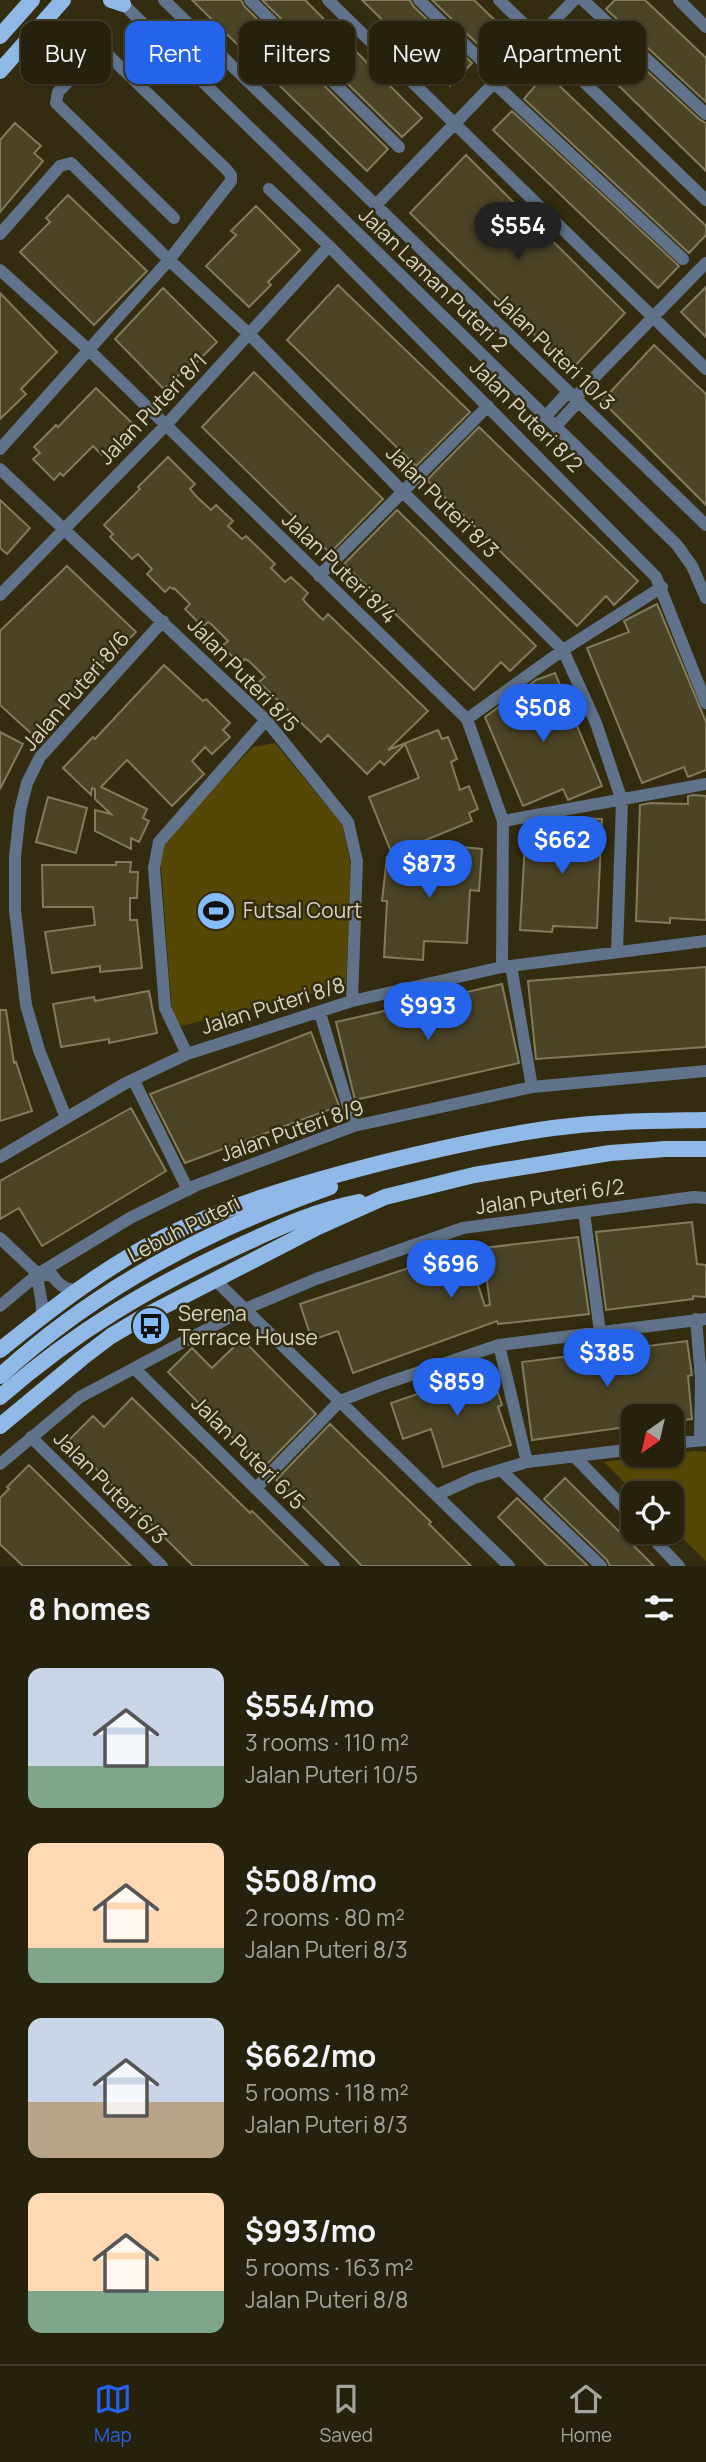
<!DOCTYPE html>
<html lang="en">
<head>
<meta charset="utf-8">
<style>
	:root { --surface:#26210c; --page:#322e1a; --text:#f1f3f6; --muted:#a4a39d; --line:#423e2d; --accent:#2563eb }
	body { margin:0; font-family:Manrope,sans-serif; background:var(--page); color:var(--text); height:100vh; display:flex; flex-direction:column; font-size:26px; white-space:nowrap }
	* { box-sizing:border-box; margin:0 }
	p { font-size:23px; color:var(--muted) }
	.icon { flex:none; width:38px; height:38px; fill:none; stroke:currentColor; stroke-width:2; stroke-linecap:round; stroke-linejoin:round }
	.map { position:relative; height:1566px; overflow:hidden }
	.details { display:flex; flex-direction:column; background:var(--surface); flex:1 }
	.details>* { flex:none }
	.hud { position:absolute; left:21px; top:21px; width:665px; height:63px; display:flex; gap:14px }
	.needle { width:46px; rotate:214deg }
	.fabs { position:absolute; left:621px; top:1404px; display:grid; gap:14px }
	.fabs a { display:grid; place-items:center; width:63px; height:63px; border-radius:14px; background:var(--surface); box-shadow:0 2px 5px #0004,0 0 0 2px var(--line); font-size:35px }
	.price { position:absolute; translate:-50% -60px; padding:0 16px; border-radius:24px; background:var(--accent); color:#fff; font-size:23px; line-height:46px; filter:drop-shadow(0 2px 4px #0008) }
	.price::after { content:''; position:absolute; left:50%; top:42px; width:21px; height:16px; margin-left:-10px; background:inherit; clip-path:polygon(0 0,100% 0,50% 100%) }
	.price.active { background:#222; color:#fff }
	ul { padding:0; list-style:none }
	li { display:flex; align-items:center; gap:21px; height:175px; padding:0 28px }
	li span { display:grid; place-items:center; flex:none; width:196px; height:140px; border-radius:14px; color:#555 }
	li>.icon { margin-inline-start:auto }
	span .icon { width:84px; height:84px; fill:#fffc; stroke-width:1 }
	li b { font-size:30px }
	h2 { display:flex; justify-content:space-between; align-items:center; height:84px; padding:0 28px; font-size:30px }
	.tag { padding:0 24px; border-radius:14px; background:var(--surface); box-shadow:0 2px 5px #0004,0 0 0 2px var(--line); font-size:24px; line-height:63px }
	.tag.active { background:var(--accent); color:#fff }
	.menu { display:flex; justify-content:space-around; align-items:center; height:98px; border-top:2px solid var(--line); background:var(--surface); font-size:19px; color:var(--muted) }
	.menu a { display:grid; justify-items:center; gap:4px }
	.menu .active { color:var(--accent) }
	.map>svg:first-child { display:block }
	.green { fill:#554807 }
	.building { fill:#4b4427; stroke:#827b5d; stroke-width:2 }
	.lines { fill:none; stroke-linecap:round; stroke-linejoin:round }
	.minor { stroke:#60738a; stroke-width:12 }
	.major { stroke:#91b9e8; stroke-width:16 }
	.labels { text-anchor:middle; stroke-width:5; stroke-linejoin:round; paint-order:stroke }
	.street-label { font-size:21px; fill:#d8d5c4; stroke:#332c10 }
	.poi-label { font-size:21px; fill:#d8d5c4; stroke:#332c10; text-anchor:start }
</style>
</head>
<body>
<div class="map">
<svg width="706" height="1566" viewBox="0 0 706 1566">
	<rect width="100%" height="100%" fill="#332c10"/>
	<path class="green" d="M275 743 342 824 351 865 346 985 181 1026 172 1013 160 852 172 831 253 747Z
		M695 1451 706 1452V1561L672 1528V1493H635L604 1462Z"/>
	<path class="building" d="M192 0H241L244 6 388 149 367 171Z
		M262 0H305L422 118 402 137Z
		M362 0H410L413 6 472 63 450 86Z
		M432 0H474L507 32 487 53Z
		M615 0H645L706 58V102L606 9Z
		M594 22 700 120 706 123V171L574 42Z
		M546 73 706 226V235L689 253 524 99Z
		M512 111 679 266 658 288 493 130Z
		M15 123 41 146 34 153 43 161 0 212V140Z
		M466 155 625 313 571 370 410 213Z
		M68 195 147 271 94 325 20 252 50 222 46 218Z
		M256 206 300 250 268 282 271 285 249 307 206 266 236 235 231 231Z
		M338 285 470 412 416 466 287 340Z
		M706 287V337L681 312Z
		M163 288 217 342 196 363 194 361 164 389 115 339Z
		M0 293 57 352 21 389 26 394 0 419Z
		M654 345 706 394V505L602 401Z
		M254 372 383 499 330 553 202 427Z
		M96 388 133 424 102 455 93 446 63 476 60 473 54 480 33 459 40 453 34 447 56 425 58 427Z
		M479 427 638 581 614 605 606 596 577 626 427 480Z
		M168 457 195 484 190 489 196 496 211 510 216 505 233 521 228 526 242 539 246 536 275 564 271 568 285 582 291 577 308 593 303 599 305 602 323 620 328 614 428 711 388 750 438 730 442 739 448 737 457 759 451 762 460 790 469 786 478 809 469 813 472 821 392 854 369 797 419 778 405 744 384 765 380 761 367 774 328 735 321 742 259 682 265 677 249 661 245 659 240 664 222 646 228 641 211 624 208 622 203 627 185 609 190 604 174 588 173 589 170 587 165 592 147 574 152 569 138 554 132 559 110 537 113 534 104 525 140 489 138 487Z
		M0 500 30 528 7 554 0 548Z
		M397 510 536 646 510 671 501 662 474 690 344 564Z
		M67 566 136 632 106 662 105 660 34 736 0 705V631Z
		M657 604 706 722V770L688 777 684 767 642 783 587 648 629 632 624 621Z
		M164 665 203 701 206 699 230 723 223 730 230 737 212 754 205 747 192 761 204 774 172 806 127 760 101 787 147 809 143 818 149 821 139 842 131 838V849L95 831V810L111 814 95 799V789L92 788 91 795 63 768 93 737 95 739Z
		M555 673 602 786 568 800 563 789 523 806 485 717 510 699 524 693 523 690 536 680Z
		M0 732 23 744 0 789Z
		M694 795 706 796V920L670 918V923L636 921 640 805 651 803 688 804V796Z
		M48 797 87 808 76 853 36 842Z
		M571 818 602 819 597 928 553 926 552 932 520 930 526 826 569 828Z
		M440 845 482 849 479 891 470 890 467 943 424 941 423 960 384 957 387 901H382L387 857 439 863Z
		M116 862H131L130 872H138L137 898H130V920H137L142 968 100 972V966L52 973 45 932 95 925 93 907H43L42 865H116Z
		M706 967V1047L536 1059 528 981Z
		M502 984 519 1063 355 1100 336 1022Z
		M149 991 157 1033 109 1043V1039L61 1047 53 1004 94 997 95 1001Z
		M0 1010H6L14 1063 16 1062 32 1111 0 1121Z
		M311 1032 339 1106 185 1163 150 1094Z
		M131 1108 166 1171 42 1246 19 1208 0 1219V1181Z
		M692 1222 697 1264 706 1265V1297L693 1296V1299L606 1310 596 1232Z
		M578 1237 589 1314 498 1324 497 1321 353 1373 338 1331 312 1340 300 1304 466 1249 485 1306 490 1305 483 1248Z
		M242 1339 316 1414 263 1468 168 1372 192 1348 212 1368Z
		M687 1341 692 1375 688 1376 692 1419 672 1421V1416H634V1426L532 1440 522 1362Z
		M490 1369 502 1405 498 1407 511 1445 443 1467 431 1429 403 1439 391 1403Z
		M132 1398 250 1513 252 1511 308 1566H193L68 1441 93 1416 104 1427Z
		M330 1424 431 1522 429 1524 471 1566H362L276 1480Z
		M29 1465 131 1566H23L0 1544V1498L9 1489 7 1487Z
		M565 1478 654 1566H610L607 1560 544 1499Z
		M517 1498 588 1566H547L498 1517Z"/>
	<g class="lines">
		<path class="minor" d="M119 0 677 545 692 566 706 598
			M164 0 706 525
			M250 0 399 147
			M328 0 706 369
			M419 0 482 61
			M499 0 706 200
			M583 0 706 114
			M679 0 706 27
			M494 83 683 259
			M269 189 329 246 656 577 706 703
			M376 205 574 0
			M0 234 60 166 71 163 169 260 250 335 403 492 563 650 596 723 622 801 617 952
			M0 270 90 351 467 719 503 821 502 967
			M545 417 568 392
			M556 426 578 402 579 393 706 263
			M0 449 169 260 231 181V175L226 169 105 52H97L58 92 56 103 174 218
			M0 469 266 720 348 822 357 861 352 1001
			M319 576 488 406
			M0 595 165 426 329 246
			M467 719 563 650 662 587
			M503 821 706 784
			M511 966 532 1087
			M320 1013 354 1126
			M187 1054 165 1008 154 868 159 842 266 720
			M134 1081 188 1190
			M66 1118 39 1050 26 1005 15 910V857L20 811 27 783 40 757 163 621
			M0 1157 124 1084 187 1054 352 1001 502 967 706 941
			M584 1212 600 1332
			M0 1238 38 1274 53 1276C60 1287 67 1290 80 1290
			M38 1274C37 1290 45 1302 41 1317
			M214 1279 509 1566
			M0 1306 38 1274 130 1218 197 1185 354 1126 532 1087 706 1071
			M696 1319 701 1378 700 1440
			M499 1345 527 1462
			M134 1368 334 1566
			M31 1437 162 1566
			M672 1443 706 1440
			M575 1457 634 1518
			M0 1464 80 1397 245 1309 316 1279 463 1228 694 1197 706 1198
			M501 1470 601 1566
			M256 1488 340 1401 384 1384 499 1345 706 1319
			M437 1495 474 1478 527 1462 634 1449
			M646 1531 679 1566"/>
		<path class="major" d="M111 0 123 4
			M0 36 32 0
			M0 71 63 0
			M0 1350C57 1304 118 1257 185 1227 248 1199 315 1180 381 1163 438 1149 495 1136 553 1128 604 1121 655 1121 706 1120
			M0 1376C66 1316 144 1266 225 1229 259 1213 295 1200 330 1187
			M0 1397C76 1331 148 1288 239 1246 278 1228 316 1210 359 1202
			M0 1426 82 1358 111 1336 143 1317 318 1227 385 1197 474 1175 610 1153 666 1149H706"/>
	</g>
	<defs>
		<g id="stadium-disc" transform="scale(2.0125)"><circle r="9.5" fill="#86bbfb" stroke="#332c10"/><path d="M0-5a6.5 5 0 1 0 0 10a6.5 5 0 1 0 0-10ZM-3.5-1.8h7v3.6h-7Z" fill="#111"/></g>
		<g id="bus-disc" transform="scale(2.0125)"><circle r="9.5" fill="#86bbfb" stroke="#332c10"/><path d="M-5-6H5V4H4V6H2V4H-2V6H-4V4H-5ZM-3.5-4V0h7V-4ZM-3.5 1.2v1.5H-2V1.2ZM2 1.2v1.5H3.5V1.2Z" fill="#111"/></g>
	</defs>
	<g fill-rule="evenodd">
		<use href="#stadium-disc" x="216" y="911"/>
		<use href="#bus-disc" x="151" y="1326"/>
	</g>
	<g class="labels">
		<g class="street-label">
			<text transform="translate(433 280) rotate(44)" y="7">Jalan Laman Puteri 2</text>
			<text transform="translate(554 352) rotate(44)" y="7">Jalan Puteri 10/3</text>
			<text transform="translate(153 409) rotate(-46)" y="7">Jalan Puteri 8/1</text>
			<text transform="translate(526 416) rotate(45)" y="7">Jalan Puteri 8/2</text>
			<text transform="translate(442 502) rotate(45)" y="7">Jalan Puteri 8/3</text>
			<text transform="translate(339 568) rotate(44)" y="7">Jalan Puteri 8/4</text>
			<text transform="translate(243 675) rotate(46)" y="7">Jalan Puteri 8/5</text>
			<text transform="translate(76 691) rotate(-49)" y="7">Jalan Puteri 8/6</text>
			<text transform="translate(273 1006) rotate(-17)" y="7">Jalan Puteri 8/8</text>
			<text transform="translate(292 1131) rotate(-19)" y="7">Jalan Puteri 8/9</text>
			<text transform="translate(550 1197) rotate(-8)" y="7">Jalan Puteri 6/2</text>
			<text transform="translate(184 1229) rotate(-27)" y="7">Lebuh Puteri</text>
			<text transform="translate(248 1453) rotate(45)" y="7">Jalan Puteri 6/5</text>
			<text transform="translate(110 1488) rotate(45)" y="7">Jalan Puteri 6/3</text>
		</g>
		<g class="poi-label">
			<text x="243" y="918">Futsal Court</text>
			<text x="178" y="1321">Serena<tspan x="178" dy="24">Terrace House</tspan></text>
		</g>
	</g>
</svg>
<div class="fabs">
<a><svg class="needle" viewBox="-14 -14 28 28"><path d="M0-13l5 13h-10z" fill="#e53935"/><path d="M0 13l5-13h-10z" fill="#a4a39d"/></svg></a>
<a><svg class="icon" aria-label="locate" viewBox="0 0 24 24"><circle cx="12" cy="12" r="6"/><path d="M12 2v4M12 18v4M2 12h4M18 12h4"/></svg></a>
</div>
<b class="price active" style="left:518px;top:262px">$554</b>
<b class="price" style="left:543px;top:744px">$508</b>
<b class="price" style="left:562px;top:876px">$662</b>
<b class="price" style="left:429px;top:900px">$873</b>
<b class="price" style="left:428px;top:1042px">$993</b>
<b class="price" style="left:451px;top:1300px">$696</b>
<b class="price" style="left:607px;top:1389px">$385</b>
<b class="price" style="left:457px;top:1418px">$859</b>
<div class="hud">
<a class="tag">Buy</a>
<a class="tag active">Rent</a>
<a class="tag">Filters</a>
<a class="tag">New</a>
<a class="tag">Apartment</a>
</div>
</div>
<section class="details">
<h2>8 homes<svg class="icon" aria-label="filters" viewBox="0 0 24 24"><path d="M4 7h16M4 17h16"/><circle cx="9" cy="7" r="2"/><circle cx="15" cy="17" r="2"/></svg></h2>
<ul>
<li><span style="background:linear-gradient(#c9d6e8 70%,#7fa58c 0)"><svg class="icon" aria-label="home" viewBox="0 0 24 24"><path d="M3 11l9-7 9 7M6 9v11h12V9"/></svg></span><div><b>$554/mo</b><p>3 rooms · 110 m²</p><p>Jalan Puteri 10/5</p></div></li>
<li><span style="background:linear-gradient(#ffd9b3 75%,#7fa58c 0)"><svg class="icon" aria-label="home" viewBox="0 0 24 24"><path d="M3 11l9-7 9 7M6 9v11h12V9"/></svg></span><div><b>$508/mo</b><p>2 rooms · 80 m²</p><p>Jalan Puteri 8/3</p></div></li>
<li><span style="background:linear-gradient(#c9d6e8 60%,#b9a48a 0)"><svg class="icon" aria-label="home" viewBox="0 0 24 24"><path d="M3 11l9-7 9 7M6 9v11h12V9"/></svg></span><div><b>$662/mo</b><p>5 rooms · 118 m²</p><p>Jalan Puteri 8/3</p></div></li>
<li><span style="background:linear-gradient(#ffd9b3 70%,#7fa58c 0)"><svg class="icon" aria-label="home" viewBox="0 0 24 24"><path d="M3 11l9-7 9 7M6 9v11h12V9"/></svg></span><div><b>$993/mo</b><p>5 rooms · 163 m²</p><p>Jalan Puteri 8/8</p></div></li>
</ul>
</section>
<nav class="menu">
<a class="active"><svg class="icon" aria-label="map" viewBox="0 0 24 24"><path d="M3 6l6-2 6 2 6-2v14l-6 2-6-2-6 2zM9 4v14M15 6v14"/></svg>Map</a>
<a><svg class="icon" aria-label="saved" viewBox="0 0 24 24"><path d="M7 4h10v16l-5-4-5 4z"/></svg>Saved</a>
<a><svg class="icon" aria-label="home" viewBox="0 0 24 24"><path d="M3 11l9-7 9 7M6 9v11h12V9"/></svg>Home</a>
</nav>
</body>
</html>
